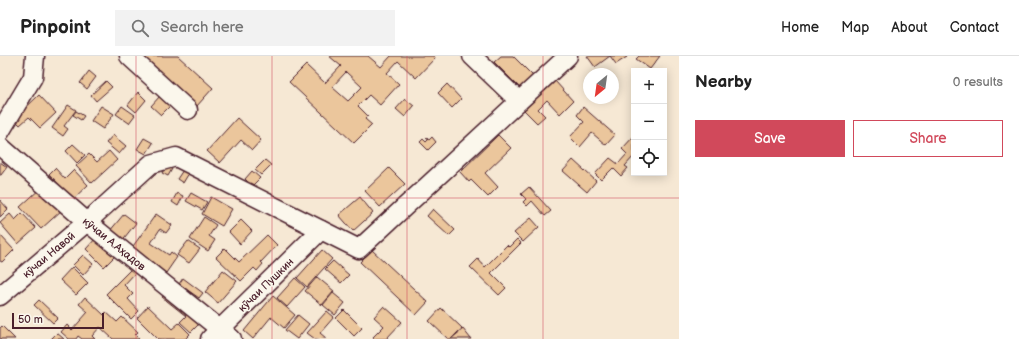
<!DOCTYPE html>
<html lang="en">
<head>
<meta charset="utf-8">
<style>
	body { margin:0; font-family:"Balsamiq Sans",sans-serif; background:#f2f2f2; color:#222 }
	.controls { position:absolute; right:12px; top:12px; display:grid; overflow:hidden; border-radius:0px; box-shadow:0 2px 10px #0003 }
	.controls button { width:36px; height:36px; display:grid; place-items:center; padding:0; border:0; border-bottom:1px solid #e0e0e0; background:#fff; color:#222; font:20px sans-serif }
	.compass { position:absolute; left:583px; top:12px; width:36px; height:36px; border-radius:50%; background:#fff; box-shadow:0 2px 10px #0003; rotate:209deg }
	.scale { position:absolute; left:12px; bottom:10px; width:92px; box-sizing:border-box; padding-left:4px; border:2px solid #4a1f2b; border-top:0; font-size:11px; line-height:14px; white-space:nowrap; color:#4a1f2b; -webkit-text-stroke:3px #fbf7ec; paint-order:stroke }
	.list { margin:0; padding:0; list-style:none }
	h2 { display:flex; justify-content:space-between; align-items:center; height:52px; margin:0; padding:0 16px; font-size:17px }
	h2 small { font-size:13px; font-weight:400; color:#767676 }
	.actions { display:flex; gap:8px; padding:12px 16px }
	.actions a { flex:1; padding:9px 0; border:1px solid #d1495b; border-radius:0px; text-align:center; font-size:14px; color:#d1495b }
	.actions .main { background:#d1495b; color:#fff }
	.icon { flex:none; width:22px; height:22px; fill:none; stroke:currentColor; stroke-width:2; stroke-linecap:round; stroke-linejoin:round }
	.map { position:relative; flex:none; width:679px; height:283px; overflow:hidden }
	header { display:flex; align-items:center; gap:24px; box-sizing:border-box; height:56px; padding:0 20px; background:#fff; border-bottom:1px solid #e0e0e0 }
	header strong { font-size:19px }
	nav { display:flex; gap:22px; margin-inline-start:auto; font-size:14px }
	.search { width:280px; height:36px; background:#f2f2f2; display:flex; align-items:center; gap:10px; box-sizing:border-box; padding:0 14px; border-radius:0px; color:#767676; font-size:15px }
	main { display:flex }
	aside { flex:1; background:#fff }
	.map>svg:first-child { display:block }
	.building { fill:#ebc69c; stroke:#4a1f2b; fill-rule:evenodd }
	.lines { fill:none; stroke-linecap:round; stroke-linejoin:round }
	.minor-casing { stroke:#4a1f2b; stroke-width:21 }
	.minor { stroke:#fbf7ec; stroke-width:18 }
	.grid { fill:none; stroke:#d1495b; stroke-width:1; stroke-opacity:0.55 }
	.labels { text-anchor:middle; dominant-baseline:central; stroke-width:3; stroke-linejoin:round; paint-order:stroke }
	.street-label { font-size:11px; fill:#4a1f2b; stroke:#fbf7ec }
</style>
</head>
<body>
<header>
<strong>Pinpoint</strong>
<div class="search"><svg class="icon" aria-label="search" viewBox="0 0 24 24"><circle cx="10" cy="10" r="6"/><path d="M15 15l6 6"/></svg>Search here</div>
<nav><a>Home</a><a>Map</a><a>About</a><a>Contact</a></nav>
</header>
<main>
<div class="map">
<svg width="679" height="283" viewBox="0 0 679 283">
	<rect width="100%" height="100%" fill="#f6e8d4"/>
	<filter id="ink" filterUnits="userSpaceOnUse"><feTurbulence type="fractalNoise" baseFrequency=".025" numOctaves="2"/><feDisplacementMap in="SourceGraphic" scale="8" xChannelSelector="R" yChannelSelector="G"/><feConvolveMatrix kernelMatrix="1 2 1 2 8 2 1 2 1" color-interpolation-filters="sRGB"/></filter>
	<g filter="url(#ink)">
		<g class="building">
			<polygon points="141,0 178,0 213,32 196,51"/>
			<path d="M329 0H368L381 11 391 0H434L435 2 416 22 398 5 387 17 399 28 380 49 369 39 358 50 368 60 365 63 372 69 354 87 289 26 306 9 325 27 341 10ZM346 16 362 31 348 45 332 31Z"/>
			<polygon points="501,0 513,0 533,20 520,32 494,6"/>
			<polygon points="587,0 626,0 627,1 616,8 610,0 595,11"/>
			<polygon points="639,0 660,0 650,13 636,3"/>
			<polygon points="89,15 96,21 87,33 80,27"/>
			<polygon points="106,25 112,31 96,45 91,39"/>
			<polygon points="555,25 573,45 560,58 547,44 538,53 545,60 537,67 524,54"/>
			<polygon points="447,28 461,43 452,52 438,37"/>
			<polygon points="138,36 146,44 136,56 128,49"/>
			<polygon points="39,39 56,57 40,72 29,61 20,69 14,63"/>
			<polygon points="160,40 170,50 161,59 151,50"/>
			<polygon points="405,43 414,50 405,61 396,53"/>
			<polygon points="68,49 76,54 64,70 68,73 63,80 52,72"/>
			<polygon points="101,50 114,58 103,73 91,65"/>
			<polygon points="122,50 135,59 129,67 116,58"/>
			<polygon points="583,51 615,79 606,89 592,77 580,91 570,81 584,66 577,59"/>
			<polygon points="76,55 84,60 81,64 73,59"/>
			<polygon points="237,62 261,84 252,94 241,84 220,107 207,95"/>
			<polygon points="113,79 126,90 119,98 106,87"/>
			<polygon points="498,79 511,92 485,117 498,131 488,141 471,124 469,126 460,116"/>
			<polygon points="634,80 634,100 625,110 628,112 621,120 613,112 601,124 595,118 610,102 618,108 627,98 622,93"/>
			<polygon points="427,81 429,84 432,81 436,86 428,94 420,86 423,83 426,86 428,84 426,82"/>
			<polygon points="144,82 153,87 146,98 137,93"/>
			<polygon points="73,88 85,99 77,107 66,95"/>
			<polygon points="109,95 117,104 92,127 76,110 89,98 97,106"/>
			<polygon points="265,104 271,109 261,119 255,114"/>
			<polygon points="573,104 596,125 587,136 563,115"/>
			<polygon points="0,106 7,111 1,119 0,119"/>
			<polygon points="166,110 172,113 168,120 162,117"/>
			<polygon points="55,112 65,123 74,114 88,129 73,143 49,118"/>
			<polygon points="389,112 405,128 380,151 365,135"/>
			<polygon points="183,114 189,117 183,127 177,123"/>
			<polygon points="252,115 260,122 252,130 245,123"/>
			<polygon points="529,131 551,155 545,160 532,145 527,150 523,146 526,143 521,138"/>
			<polygon points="41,132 62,154 41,173 20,151"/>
			<polygon points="177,137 183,140 178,150 172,146"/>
			<polygon points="191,137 207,146 202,154 186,145"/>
			<polygon points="211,141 232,153 222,170 202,158"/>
			<polygon points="360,141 373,157 353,175 339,159"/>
			<polygon points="0,144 8,153 0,161"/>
			<polygon points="433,153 455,174 449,180 427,160"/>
			<polygon points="22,157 36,172 18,188 0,167 10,158 15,164"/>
			<polygon points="124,158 136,167 121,186 109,176"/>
			<polygon points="156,158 172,169 166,177 160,173 151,187 169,199 171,196 177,201 166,217 131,193"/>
			<polygon points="204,161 216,169 209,180 215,184 208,195 190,183"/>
			<polygon points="531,162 539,171 523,186 514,177"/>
			<polygon points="241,164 252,175 240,188 229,176"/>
			<polygon points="0,179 14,194 2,206 0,205"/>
			<polygon points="267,179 277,189 261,206 263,208 257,215 254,212 241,225 216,201 225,192 239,206"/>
			<polygon points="97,181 116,199 104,211 86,193"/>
			<polygon points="517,183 521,187 491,217 506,232 499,239 470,211 478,203 485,211 507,189 509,191"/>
			<polygon points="188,185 200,193 189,207 177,199"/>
			<polygon points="322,194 332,203 307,231 297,222"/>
			<polygon points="372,194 428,246 416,259 360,206"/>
			<polygon points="83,199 93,208 83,219 73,209"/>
			<polygon points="333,205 349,219 341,227 325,213"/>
			<polygon points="72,211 88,227 76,239 60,224"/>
			<polygon points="132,212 136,216 124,229 133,238 128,243 139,255 131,263 106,238"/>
			<polygon points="223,214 237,225 218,247 205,236"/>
			<polygon points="317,221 334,235 322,249 305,235"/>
			<polygon points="183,222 203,237 199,242 179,228"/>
			<polygon points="295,222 305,231 287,251 277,242"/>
			<polygon points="168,234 204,263 191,276 180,266 186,260 162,241"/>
			<polygon points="333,237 345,247 335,259 323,249"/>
			<polygon points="273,240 295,259 284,272 271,261 253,283 244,275"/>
			<polygon points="85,241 104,259 106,256 117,266 122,261 138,276 135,279 139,283 113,283 100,271 92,280 95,283 82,283 78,280 76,283 69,283 61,276 67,269 72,274 88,256 79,248"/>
			<polygon points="39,244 58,262 53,267 34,249"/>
			<polygon points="148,250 172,273 179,267 190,278 185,283 158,283 137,262"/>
			<polygon points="384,250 402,266 386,283 375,283 373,281 384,270 374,261"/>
			<polygon points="441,252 462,272 451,283 448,283 429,265"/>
			<polygon points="344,254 362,272 354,280 336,262"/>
			<polygon points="327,255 334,261 320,277 326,282 315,283 307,277"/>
			<polygon points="298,259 309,268 297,283 285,274"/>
			<polygon points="2,270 15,283 0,283 0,272"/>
			<polygon points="463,273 471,283 451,283"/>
			<polygon points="57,277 64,283 51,283"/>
		</g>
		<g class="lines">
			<g class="minor-casing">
				<g id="minor">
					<polyline points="129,0 188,54"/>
					<polyline points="472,0 519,45"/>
					<polyline points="0,76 33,21 35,0"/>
					<polyline points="0,90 87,166 232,283"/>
					<polyline points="0,240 87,166 151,108 176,101 359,193 568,0"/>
					<polyline points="210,283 321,174"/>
				</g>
			</g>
			<use href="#minor" class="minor"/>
		</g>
	</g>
	<path class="grid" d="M136 0V283M272 0V283M407 0V283M543 0V283M0 142H679"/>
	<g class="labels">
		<g class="street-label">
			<text transform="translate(114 188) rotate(39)">кӯчаи А.Аҳадов</text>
			<text transform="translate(49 199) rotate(-40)">кӯчаи Навоӣ</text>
			<text transform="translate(266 229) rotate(-44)">кӯчаи Пушкин</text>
		</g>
	</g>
</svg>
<div class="controls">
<button>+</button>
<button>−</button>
<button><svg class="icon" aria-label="locate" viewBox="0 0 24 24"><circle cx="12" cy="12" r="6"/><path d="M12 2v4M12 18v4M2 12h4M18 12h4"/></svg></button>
</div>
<svg class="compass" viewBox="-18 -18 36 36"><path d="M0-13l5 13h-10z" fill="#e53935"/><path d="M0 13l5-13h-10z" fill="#767676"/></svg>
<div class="scale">50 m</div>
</div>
<aside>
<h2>Nearby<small>0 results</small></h2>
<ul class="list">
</ul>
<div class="actions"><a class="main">Save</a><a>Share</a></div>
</aside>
</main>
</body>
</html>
